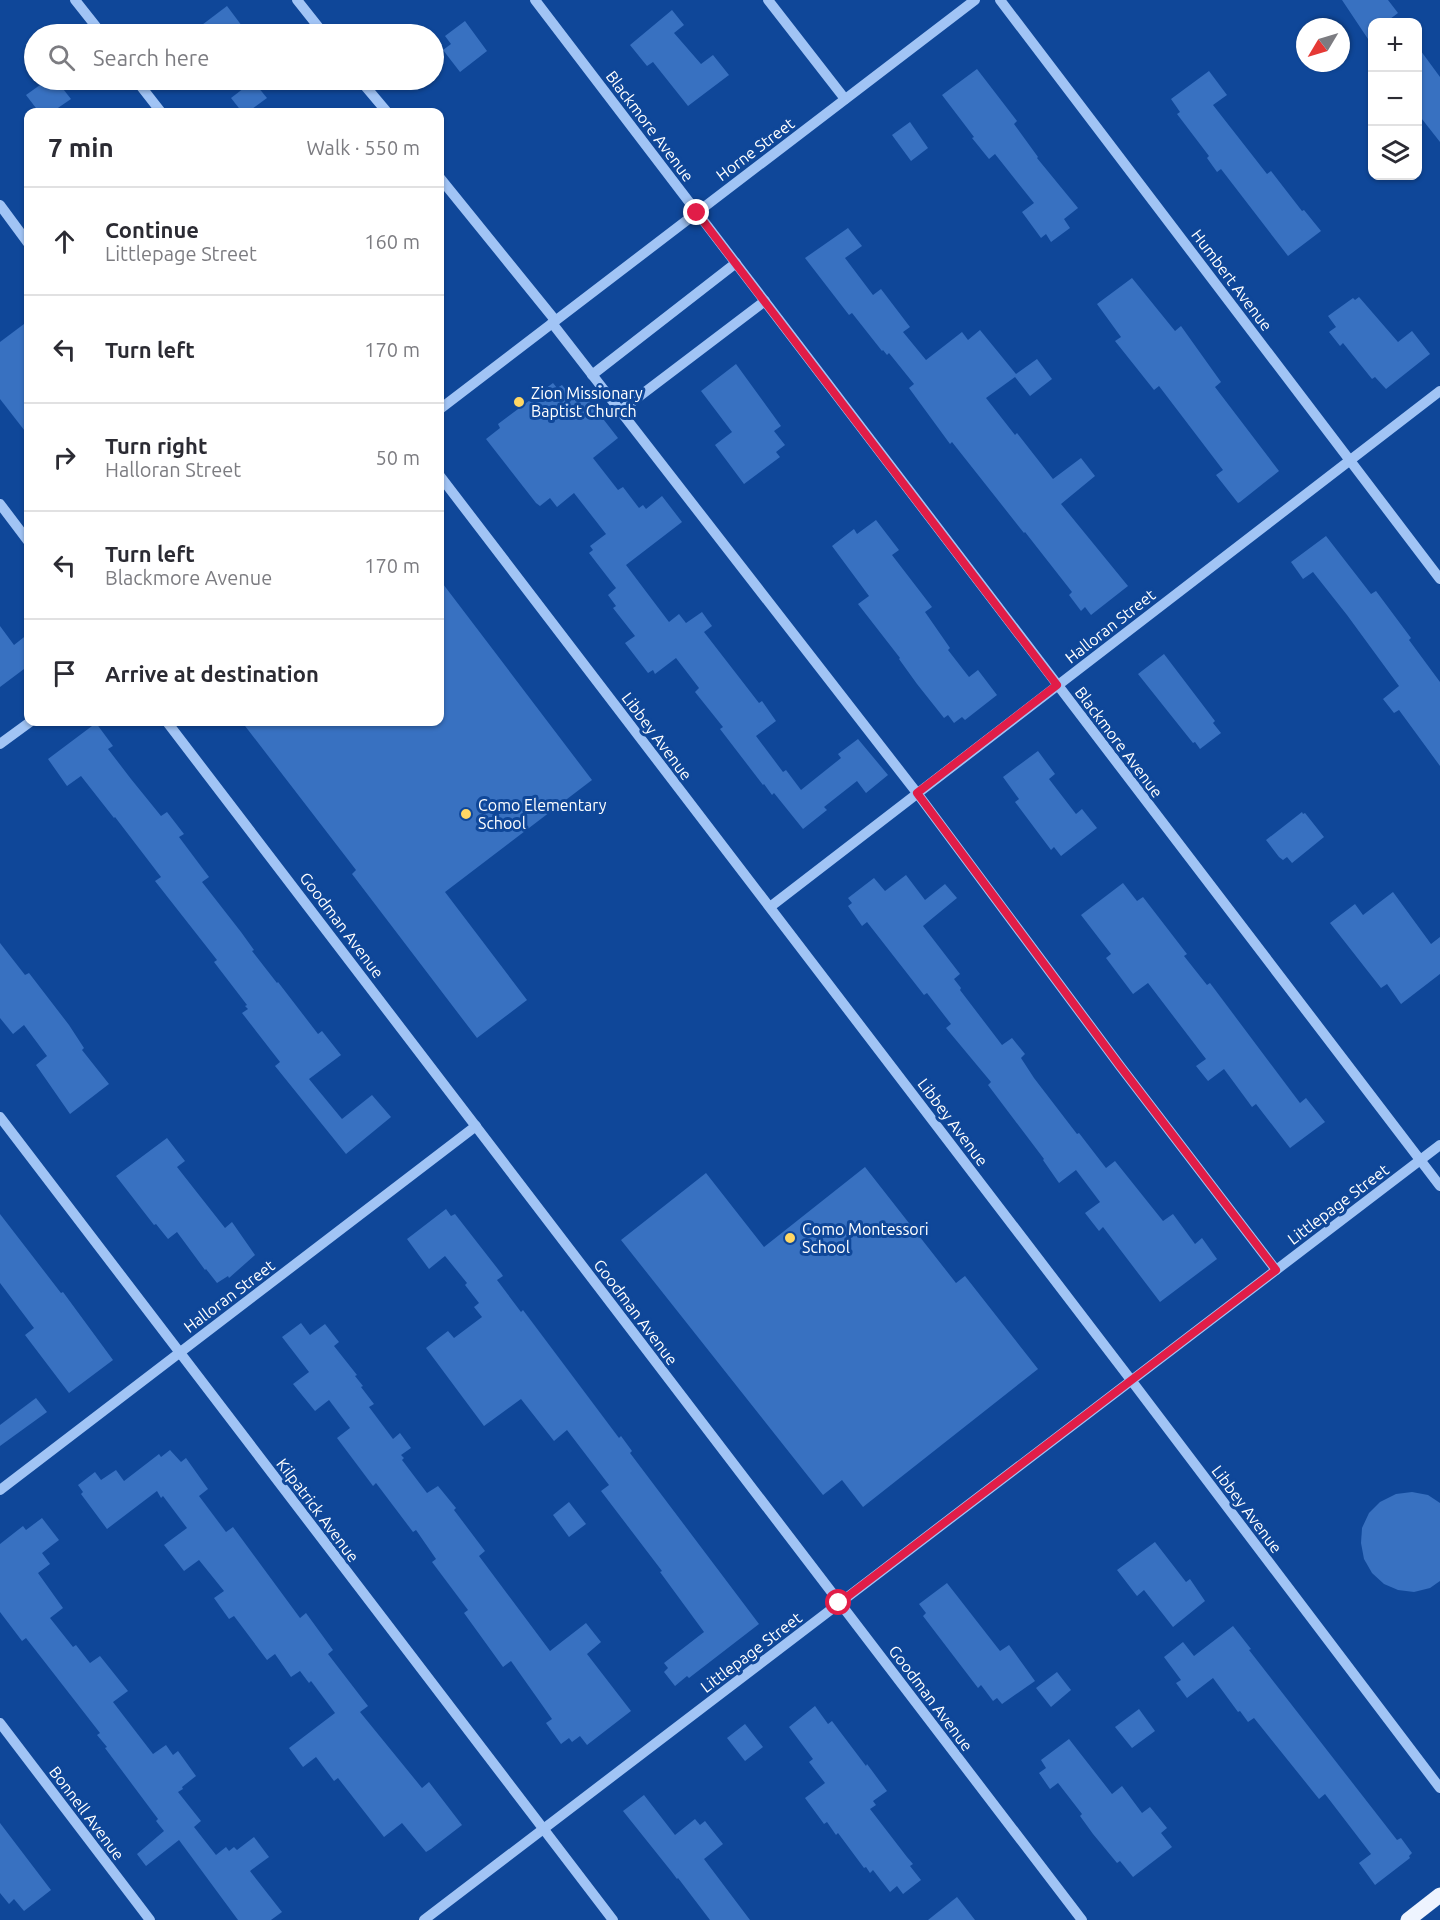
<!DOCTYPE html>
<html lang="en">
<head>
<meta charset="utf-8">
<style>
	body { margin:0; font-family:Ubuntu,sans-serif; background:#f7f7f7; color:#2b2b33 }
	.controls { position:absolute; right:18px; top:18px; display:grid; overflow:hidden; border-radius:12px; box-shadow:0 2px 4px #0004 }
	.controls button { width:54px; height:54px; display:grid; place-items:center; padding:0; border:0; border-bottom:2px solid #e1e1e2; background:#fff; color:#2b2b33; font:30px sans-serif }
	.compass { position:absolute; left:1296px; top:18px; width:54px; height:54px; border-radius:50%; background:#fff; box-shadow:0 2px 4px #0004; rotate:232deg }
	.stop { position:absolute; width:18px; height:18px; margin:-14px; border:4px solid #e11d48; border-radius:50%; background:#fff }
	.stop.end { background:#e11d48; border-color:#fff; box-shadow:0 2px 6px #0008 }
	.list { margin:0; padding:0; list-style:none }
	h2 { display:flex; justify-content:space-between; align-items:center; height:78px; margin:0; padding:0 24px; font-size:26px }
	h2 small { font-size:20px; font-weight:400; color:#7c7c81 }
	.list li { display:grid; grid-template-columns:39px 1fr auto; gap:18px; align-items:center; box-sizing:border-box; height:108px; padding:0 24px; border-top:2px solid #e1e1e2 }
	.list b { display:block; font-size:22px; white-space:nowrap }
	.list p { margin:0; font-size:20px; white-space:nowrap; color:#7c7c81 }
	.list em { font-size:20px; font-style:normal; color:#7c7c81 }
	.icon { flex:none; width:33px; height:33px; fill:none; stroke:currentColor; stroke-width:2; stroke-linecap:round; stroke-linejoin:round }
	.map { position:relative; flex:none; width:1440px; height:1920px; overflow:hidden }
	.search { position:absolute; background:#fff; box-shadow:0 2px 4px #0004; left:24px; top:24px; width:420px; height:66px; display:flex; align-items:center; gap:15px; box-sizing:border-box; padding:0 21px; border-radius:33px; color:#7c7c81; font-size:22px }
	.panel { position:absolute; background:#fff; box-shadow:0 2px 4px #0004; left:24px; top:108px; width:420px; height:618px; border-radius:12px }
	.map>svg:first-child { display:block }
	.building { fill:#3871c1 }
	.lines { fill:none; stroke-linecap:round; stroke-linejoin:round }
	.minor { stroke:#a1c4f5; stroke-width:10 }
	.major { stroke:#eef4ff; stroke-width:15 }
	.route { stroke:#e11d48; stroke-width:8 }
	.poi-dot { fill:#ffd764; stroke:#0f4799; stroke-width:2 }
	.labels { text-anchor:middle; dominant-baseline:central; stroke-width:6; stroke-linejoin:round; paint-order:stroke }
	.street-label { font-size:16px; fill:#fff; stroke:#0f4799 }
	.poi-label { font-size:16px; fill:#fff; stroke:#0f4799; text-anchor:start }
</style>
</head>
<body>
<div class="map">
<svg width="1440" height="1920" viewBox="0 0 1440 1920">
	<rect width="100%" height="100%" fill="#0f4799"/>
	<g class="building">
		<polygon points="1342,0 1388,0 1398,13 1386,22 1372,22 1372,45"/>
		<polygon points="227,6 248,34 190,34"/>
		<polygon points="672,10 684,25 674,33 701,64 713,55 729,75 688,106 653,62 647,66 630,45"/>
		<polygon points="465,21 487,51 460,72 443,50 451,44 445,36"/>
		<polygon points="1418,47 1440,77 1440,142 1418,114"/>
		<polygon points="977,69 1017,121 1014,124 1038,157 1037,158 1078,208 1064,219 1070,228 1051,242 1046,234 1041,238 1022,212 1034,203 995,154 989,159 972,138 974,137 942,95"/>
		<polygon points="1209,71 1227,95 1213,105 1267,174 1271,171 1302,211 1304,210 1321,231 1288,256 1221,169 1217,172 1207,158 1209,156 1177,114 1180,112 1171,99"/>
		<polygon points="47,80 56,80 71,99 52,112 39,112 26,95"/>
		<polygon points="253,81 267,98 248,112 242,112 231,98"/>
		<polygon points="910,122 928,148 911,161 892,135"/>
		<polygon points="848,228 862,246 845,258 873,295 881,289 910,327 903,332 926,360 962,332 968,340 980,330 1016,374 1037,359 1052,379 1030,396 1015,377 986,398 1015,435 1017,433 1053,479 1081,458 1095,476 1061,504 1128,586 1091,615 1085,607 1081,611 1069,595 1072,592 1025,532 1024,533 952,442 950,444 909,388 914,384 889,353 887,355 883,350 882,351 852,313 849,315 805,258"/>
		<polygon points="1132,278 1175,331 1181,326 1221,382 1215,387 1279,471 1240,502 1238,503 1216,475 1223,470 1159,386 1154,390 1115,341 1121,337 1097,304"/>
		<polygon points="1359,297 1398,342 1412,331 1430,354 1386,389 1375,377 1372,379 1343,343 1340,346 1329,332 1336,327 1328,316 1353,298 1355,300"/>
		<polygon points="28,321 28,435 0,399 0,342"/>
		<polygon points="736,364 781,426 774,431 785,445 776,452 780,457 744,484 715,445 732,432 701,391"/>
		<polygon points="553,383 557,388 562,385 570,395 579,388 618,438 593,458 618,490 623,487 639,508 643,505 646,509 662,496 682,522 626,565 669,622 679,614 686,623 702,612 712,626 704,632 759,703 762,701 776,721 756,736 783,772 786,770 801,790 841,758 838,754 858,739 888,775 866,793 857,781 824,807 827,810 803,829 774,793 772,795 764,784 763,785 720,729 723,727 695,692 699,688 676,658 655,674 653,670 648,673 625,643 635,636 613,608 616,606 608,595 616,588 589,553 593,550 590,546 606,534 574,493 557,507 550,498 540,506 536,503 486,439 500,428 498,424"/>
		<polygon points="876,520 899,550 892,555 932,607 925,612 950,648 948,650 969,677 978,670 997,695 965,720 962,717 954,723 948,715 944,718 917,684 899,659 900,658 858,604 869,596 832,546 854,529 857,534"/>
		<polygon points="1326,536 1371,594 1376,591 1411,638 1409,640 1440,682 1440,766 1399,710 1394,713 1383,699 1399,686 1347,615 1313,572 1303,579 1291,562"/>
		<polygon points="440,580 592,780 445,892 527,1000 477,1038 352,874 356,870 242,722 440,722"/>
		<polygon points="0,626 14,645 28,634 28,666 0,687"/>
		<polygon points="1164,654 1215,721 1213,723 1221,733 1200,749 1195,742 1193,743 1138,674"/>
		<polygon points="96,723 113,746 108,749 131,779 161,816 167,812 184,834 179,837 209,877 202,882 241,932 254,950 252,951 277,983 278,982 318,1034 322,1031 341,1055 309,1079 342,1119 372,1095 391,1117 346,1154 275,1066 280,1062 242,1013 248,1009 245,1006 247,1005 214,962 217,960 155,881 161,877 115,817 114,818 81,776 67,786 48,759"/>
		<polygon points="1038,751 1055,774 1049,779 1076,814 1082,809 1097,828 1061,856 1054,847 1051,850 1015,802 1019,799 1003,777"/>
		<polygon points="1302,812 1303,814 1305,813 1324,837 1292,863 1287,857 1283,860 1279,857 1266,840"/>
		<polygon points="906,875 925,900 945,884 957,898 923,926 960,974 954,979 961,988 960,990 1002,1045 1012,1038 1025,1054 1021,1058 1034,1078 1077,1134 1079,1133 1106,1168 1115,1161 1163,1221 1173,1214 1195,1244 1202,1238 1217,1259 1160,1302 1103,1227 1099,1231 1085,1213 1100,1202 1076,1170 1059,1183 1043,1160 1044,1159 988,1085 991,1082 946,1028 951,1024 927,993 924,995 867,922 862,926 848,906 852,903 848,898 874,878 885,891"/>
		<polygon points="1123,883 1137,901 1143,897 1187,954 1184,956 1207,985 1210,983 1300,1103 1306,1098 1325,1122 1290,1148 1256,1104 1252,1107 1224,1069 1208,1081 1196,1066 1206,1059 1148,983 1133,994 1106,958 1111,954 1081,915"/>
		<polygon points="1393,892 1431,944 1440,937 1440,974 1401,1004 1387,984 1381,988 1330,923 1355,904 1363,915"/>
		<polygon points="0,943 25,975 29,973 69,1025 84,1048 82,1050 109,1084 70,1114 36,1065 47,1056 24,1025 13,1034 0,1018"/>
		<polygon points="167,1138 185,1161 177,1167 225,1228 232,1222 255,1255 229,1278 228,1276 217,1283 206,1269 205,1270 177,1232 168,1239 156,1224 154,1225 116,1176"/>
		<polygon points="865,1167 956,1283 965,1276 1038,1369 863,1507 842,1480 823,1495 621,1240 706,1173 764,1247"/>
		<polygon points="446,1209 451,1216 455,1214 501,1273 503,1276 497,1280 521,1312 523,1310 619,1438 621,1436 632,1451 630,1453 759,1624 689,1678 687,1676 675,1686 664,1672 668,1668 664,1663 704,1632 660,1572 662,1571 601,1491 609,1485 567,1430 554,1441 521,1399 484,1426 426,1348 448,1331 454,1338 482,1317 474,1307 479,1303 465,1285 467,1283 445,1256 429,1269 407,1239"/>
		<polygon points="0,1214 61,1293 63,1292 113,1360 69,1393 25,1335 34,1328 0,1283"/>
		<polygon points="301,1323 310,1335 325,1324 339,1342 334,1346 357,1375 355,1376 363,1386 361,1387 374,1404 369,1407 393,1439 400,1433 411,1448 401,1455 404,1458 402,1460 427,1493 438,1486 456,1508 454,1510 485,1551 479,1556 550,1651 586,1623 601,1642 587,1654 631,1711 587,1745 580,1736 572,1742 569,1738 561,1744 546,1723 552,1719 511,1661 503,1667 464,1613 468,1610 432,1562 436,1559 416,1530 413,1532 376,1483 373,1486 337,1438 350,1428 329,1400 315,1411 293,1384 309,1372 282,1337"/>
		<polygon points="36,1398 47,1412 0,1446 0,1425"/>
		<polygon points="170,1450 181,1462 186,1458 208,1489 199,1496 226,1532 233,1527 300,1618 306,1613 333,1650 328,1654 368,1706 360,1712 422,1788 429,1782 462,1825 431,1849 426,1852 402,1823 384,1837 338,1778 334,1781 316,1757 303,1767 289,1748 335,1713 311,1681 309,1683 300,1671 291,1677 275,1654 267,1660 234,1616 229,1619 214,1598 224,1591 199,1560 184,1571 164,1545 187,1528 163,1496 161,1498 157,1491 107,1529 81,1494 83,1492 78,1485 95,1472 101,1480 116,1470 124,1481 159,1454 161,1457"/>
		<polygon points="1412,1492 1428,1495 1440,1503 1440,1581 1430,1588 1414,1592 1398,1590 1384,1584 1372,1573 1364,1559 1361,1543 1362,1528 1369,1513 1380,1502 1396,1494"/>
		<polygon points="569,1502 586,1524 569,1537 553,1515"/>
		<polygon points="42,1518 59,1540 42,1553 50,1564 38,1573 63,1608 50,1618 73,1647 76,1645 90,1663 100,1656 128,1691 113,1702 153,1754 166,1745 173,1755 178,1751 196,1776 182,1787 183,1789 178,1792 201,1821 194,1827 216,1855 226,1847 229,1851 234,1847 237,1850 254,1837 269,1857 250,1871 282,1912 271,1920 238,1920 179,1840 146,1866 137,1854 164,1831 156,1821 158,1819 105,1748 107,1747 97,1735 100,1733 26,1638 22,1641 0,1612 0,1544 23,1526 26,1530"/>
		<polygon points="1155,1542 1186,1582 1190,1579 1205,1601 1173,1627 1144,1590 1137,1596 1117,1570"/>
		<polygon points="947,1583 1000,1651 1009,1645 1035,1681 1002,1704 997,1698 993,1701 981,1685 978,1688 923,1616 926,1613 919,1604"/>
		<polygon points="1233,1626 1251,1649 1249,1650 1397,1840 1401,1838 1412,1853 1409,1856 1410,1858 1375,1885 1359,1863 1371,1854 1325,1794 1319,1799 1254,1718 1248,1722 1240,1711 1238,1712 1213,1678 1187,1698 1176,1683 1181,1680 1164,1657 1183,1642 1194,1656"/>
		<polygon points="1057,1672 1071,1690 1051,1707 1036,1688"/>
		<polygon points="815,1706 828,1724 832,1721 866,1766 867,1764 887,1791 873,1801 876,1805 870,1809 907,1857 913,1864 910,1866 921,1880 903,1894 897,1886 890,1892 873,1870 870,1873 866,1867 864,1868 838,1833 836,1835 827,1822 824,1824 805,1798 825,1783 809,1762 813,1759 789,1727"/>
		<polygon points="1139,1709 1155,1731 1132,1748 1115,1727"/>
		<polygon points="745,1724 763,1747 745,1761 727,1738"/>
		<polygon points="1069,1739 1112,1794 1122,1786 1142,1813 1150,1807 1167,1828 1161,1833 1172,1847 1133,1877 1120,1861 1117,1863 1093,1834 1080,1816 1082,1814 1058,1783 1050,1789 1039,1773 1046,1768 1041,1760"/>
		<polygon points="644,1795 675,1835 695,1819 700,1825 705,1821 723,1844 704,1859 750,1920 710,1920 678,1878 677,1879 671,1871 623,1811"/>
		<polygon points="0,1823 51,1890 24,1911 14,1899 9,1904 0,1893"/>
		<polygon points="957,1897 975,1920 928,1920"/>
	</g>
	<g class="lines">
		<g class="minor">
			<polyline points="75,0 102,34"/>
			<polyline points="297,0 324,34"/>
			<polyline points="535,0 1440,1186"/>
			<polyline points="768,0 845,99"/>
			<polyline points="1000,0 1440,579"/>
			<polyline points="136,80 161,112"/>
			<polyline points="360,80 387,112"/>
			<polyline points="440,178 555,320"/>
			<polyline points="0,205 28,243"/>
			<polyline points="552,323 917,793 1120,1066 1276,1270"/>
			<polyline points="592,375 736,263"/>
			<polyline points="440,409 975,0"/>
			<polyline points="620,411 765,301"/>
			<polyline points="440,476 1131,1380 1440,1788"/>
			<polyline points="0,504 28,541"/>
			<polyline points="167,722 1082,1920"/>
			<polyline points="0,744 30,722"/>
			<polyline points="770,907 1440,391"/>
			<polyline points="0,1117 613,1920"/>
			<polyline points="0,1490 476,1126"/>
			<polyline points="0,1723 150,1920"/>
			<polyline points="424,1920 1440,1145"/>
		</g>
		<polyline class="major" points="1408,1920 1440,1895"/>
	</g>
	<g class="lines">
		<polyline class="route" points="697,213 1057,685 917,793 1120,1066 1276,1270 839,1603"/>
	</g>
	<g class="poi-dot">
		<circle cx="519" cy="402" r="6"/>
		<circle cx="466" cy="814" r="6"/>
		<circle cx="790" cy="1238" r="6"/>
	</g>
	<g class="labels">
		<g class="street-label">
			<text transform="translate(650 126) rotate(53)">Blackmore Avenue</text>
			<text transform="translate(755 149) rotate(-37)">Horne Street</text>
			<text transform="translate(1232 280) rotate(53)">Humbert Avenue</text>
			<text transform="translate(1110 626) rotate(-38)">Halloran Street</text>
			<text transform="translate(657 736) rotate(53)">Libbey Avenue</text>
			<text transform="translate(1119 742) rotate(53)">Blackmore Avenue</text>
			<text transform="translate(342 925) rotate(53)">Goodman Avenue</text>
			<text transform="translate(953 1122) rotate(53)">Libbey Avenue</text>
			<text transform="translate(1338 1204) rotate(-37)">Littlepage Street</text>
			<text transform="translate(229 1296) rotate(-37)">Halloran Street</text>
			<text transform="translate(636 1312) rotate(53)">Goodman Avenue</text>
			<text transform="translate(1247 1509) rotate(53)">Libbey Avenue</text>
			<text transform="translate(318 1510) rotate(53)">Kilpatrick Avenue</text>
			<text transform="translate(751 1652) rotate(-37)">Littlepage Street</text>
			<text transform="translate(931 1698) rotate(53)">Goodman Avenue</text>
			<text transform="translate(87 1813) rotate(53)">Bonnell Avenue</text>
		</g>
		<g class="poi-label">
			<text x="531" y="393">Zion Missionary<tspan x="531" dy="18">Baptist Church</tspan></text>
			<text x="478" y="805">Como Elementary<tspan x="478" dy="18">School</tspan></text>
			<text x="802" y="1229">Como Montessori<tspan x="802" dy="18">School</tspan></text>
		</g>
	</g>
</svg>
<div class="controls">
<button>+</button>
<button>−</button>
<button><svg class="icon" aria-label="layers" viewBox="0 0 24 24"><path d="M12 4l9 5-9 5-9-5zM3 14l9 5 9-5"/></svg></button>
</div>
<svg class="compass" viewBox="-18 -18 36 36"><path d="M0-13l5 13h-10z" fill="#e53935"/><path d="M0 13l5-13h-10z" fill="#7c7c81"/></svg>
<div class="stop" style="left:839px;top:1603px"></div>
<div class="stop end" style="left:697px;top:213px"></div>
<div class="search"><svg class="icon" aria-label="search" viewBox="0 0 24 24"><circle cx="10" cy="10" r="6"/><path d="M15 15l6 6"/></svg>Search here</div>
<section class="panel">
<h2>7 min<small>Walk · 550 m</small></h2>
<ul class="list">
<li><svg class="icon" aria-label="ahead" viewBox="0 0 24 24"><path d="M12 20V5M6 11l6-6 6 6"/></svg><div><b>Continue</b><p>Littlepage Street</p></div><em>160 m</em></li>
<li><svg class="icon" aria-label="left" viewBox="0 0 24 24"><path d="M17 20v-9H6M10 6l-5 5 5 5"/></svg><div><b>Turn left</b></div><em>170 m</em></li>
<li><svg class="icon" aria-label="right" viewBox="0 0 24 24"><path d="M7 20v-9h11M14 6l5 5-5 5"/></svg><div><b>Turn right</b><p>Halloran Street</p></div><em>50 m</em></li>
<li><svg class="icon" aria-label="left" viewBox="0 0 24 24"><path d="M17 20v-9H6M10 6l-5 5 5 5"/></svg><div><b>Turn left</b><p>Blackmore Avenue</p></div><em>170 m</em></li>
<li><svg class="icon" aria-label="arrive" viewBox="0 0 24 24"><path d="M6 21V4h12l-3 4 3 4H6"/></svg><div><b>Arrive at destination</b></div></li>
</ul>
</section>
</div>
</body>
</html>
